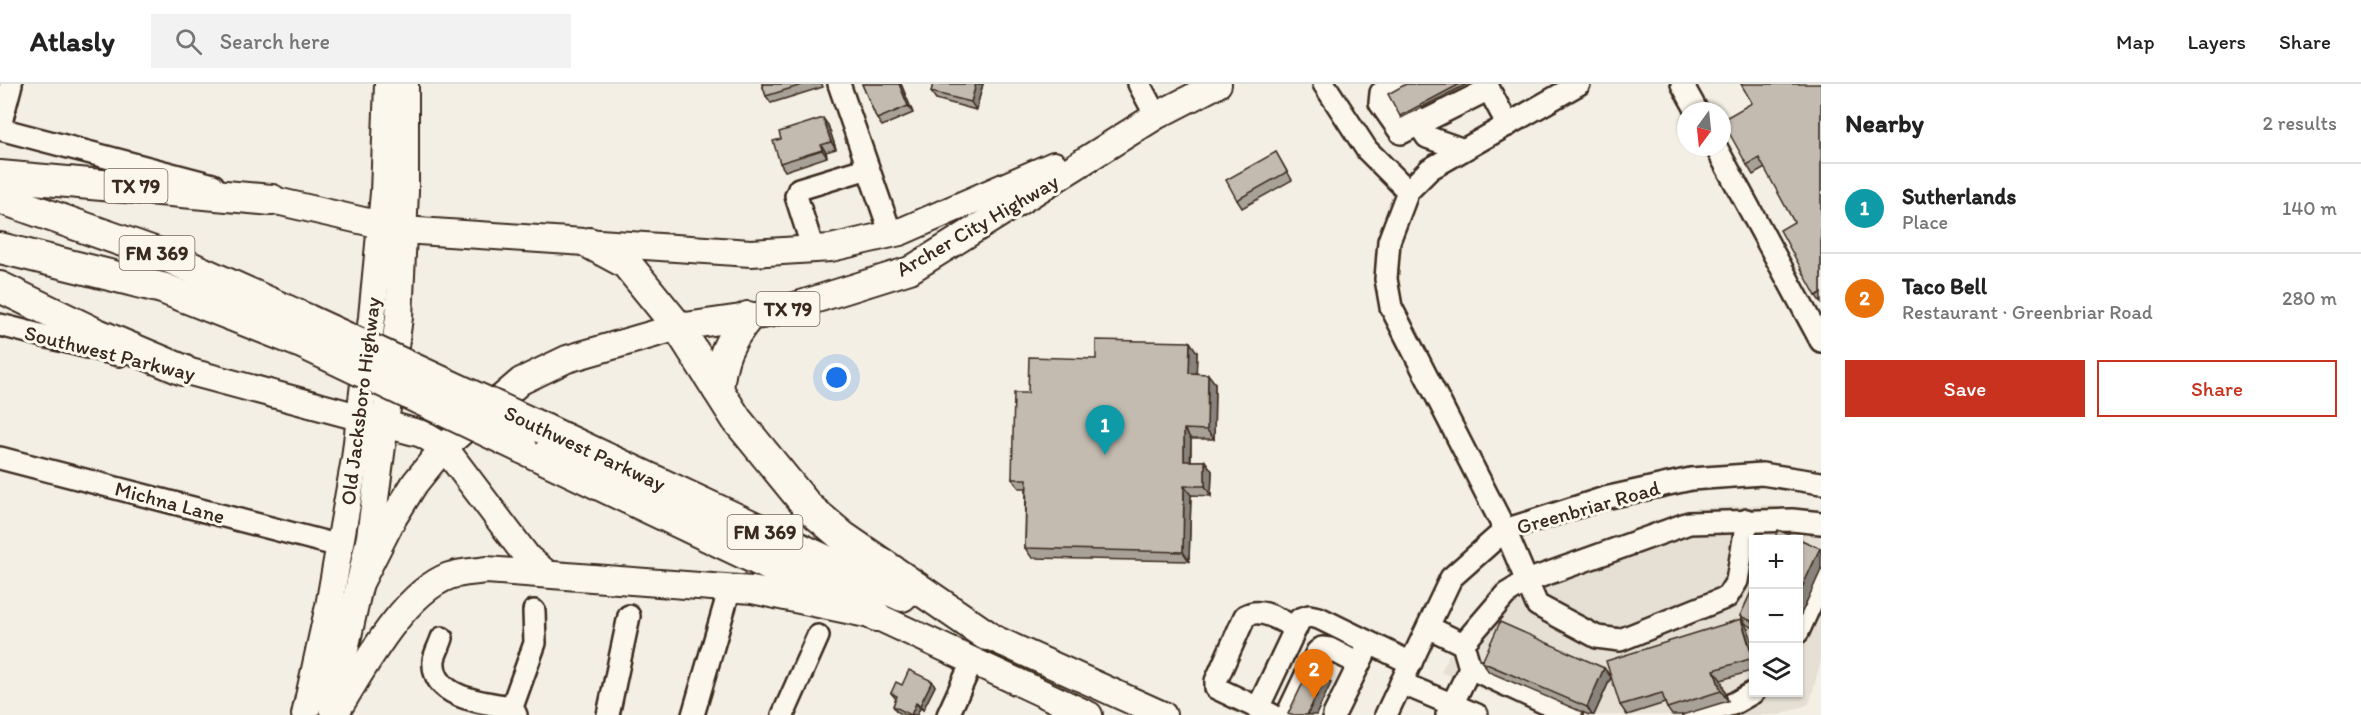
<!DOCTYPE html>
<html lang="en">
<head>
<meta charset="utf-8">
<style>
	body { margin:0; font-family:Itim,sans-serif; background:#f2f2f2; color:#222 }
	.controls { position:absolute; right:18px; bottom:18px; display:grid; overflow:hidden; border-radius:0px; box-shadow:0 2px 4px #0004 }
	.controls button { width:54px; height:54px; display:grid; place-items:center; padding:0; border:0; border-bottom:2px solid #e0e0e0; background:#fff; color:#222; font:30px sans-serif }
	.compass { position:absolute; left:1677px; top:18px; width:54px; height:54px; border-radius:50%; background:#fff; box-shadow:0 2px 4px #0004; rotate:195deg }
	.you { position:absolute; left:837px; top:294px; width:21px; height:21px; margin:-15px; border:4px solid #fff; border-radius:50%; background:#1a73e8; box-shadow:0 0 0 9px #1a73e833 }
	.badge { display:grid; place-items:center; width:39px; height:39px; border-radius:50%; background:#c8321e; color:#fff; font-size:20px; font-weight:700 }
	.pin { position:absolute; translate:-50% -50px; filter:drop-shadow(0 2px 3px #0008) }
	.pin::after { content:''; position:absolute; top:32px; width:21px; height:18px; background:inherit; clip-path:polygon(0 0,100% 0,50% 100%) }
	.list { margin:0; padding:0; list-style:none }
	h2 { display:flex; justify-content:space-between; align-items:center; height:78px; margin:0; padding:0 24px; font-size:26px }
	h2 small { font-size:20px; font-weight:400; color:#767676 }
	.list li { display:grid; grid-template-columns:39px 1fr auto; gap:18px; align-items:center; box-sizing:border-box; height:90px; padding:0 24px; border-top:2px solid #e0e0e0 }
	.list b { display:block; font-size:22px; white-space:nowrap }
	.list p { margin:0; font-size:20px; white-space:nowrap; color:#767676 }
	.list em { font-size:20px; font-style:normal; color:#767676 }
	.actions { display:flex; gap:12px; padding:18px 24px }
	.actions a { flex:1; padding:14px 0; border:2px solid #c8321e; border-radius:0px; text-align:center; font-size:21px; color:#c8321e }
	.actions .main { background:#c8321e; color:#fff }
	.icon { flex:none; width:33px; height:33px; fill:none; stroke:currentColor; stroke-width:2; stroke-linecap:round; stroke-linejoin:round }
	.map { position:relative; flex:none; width:1821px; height:631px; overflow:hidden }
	header { display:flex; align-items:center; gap:36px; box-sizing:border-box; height:84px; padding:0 30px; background:#fff; border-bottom:2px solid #e0e0e0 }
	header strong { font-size:28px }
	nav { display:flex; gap:33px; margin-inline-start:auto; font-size:21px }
	.search { width:420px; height:54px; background:#f2f2f2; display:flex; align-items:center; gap:15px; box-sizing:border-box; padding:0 21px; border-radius:0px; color:#767676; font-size:22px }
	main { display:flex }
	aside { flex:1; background:#fff }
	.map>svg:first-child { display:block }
	.built { fill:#e5dfd4; fill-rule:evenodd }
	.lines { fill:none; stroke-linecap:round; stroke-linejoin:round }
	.minor-casing { stroke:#3b2a1e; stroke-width:26 }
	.major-casing { stroke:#3b2a1e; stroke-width:30 }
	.highway-casing { stroke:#3b2a1e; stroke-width:34 }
	.minor { stroke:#fbf7ec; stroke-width:21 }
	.major { stroke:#fbf7ec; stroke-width:26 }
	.highway { stroke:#fbf7ec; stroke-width:30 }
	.highway-bridge-casing { stroke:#3b2a1e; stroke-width:34; stroke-linecap:butt }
	.highway-bridge { stroke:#fbf7ec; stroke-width:30 }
	.wall { fill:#a8a197; stroke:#3b2a1e; stroke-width:1.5 }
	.shaded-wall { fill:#88837b; stroke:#3b2a1e; stroke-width:1.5 }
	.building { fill:#c3bbb0; stroke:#3b2a1e; stroke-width:1.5 }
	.labels { text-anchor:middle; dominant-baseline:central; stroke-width:6; stroke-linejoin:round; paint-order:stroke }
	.shield { fill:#fbf7ec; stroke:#75685c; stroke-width:1.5 }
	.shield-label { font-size:20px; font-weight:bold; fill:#3b2a1e }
	.street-label { font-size:21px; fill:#3b2a1e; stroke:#fbf7ec }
</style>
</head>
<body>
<header>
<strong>Atlasly</strong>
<div class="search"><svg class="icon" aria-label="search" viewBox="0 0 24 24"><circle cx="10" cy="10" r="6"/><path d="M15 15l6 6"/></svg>Search here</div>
<nav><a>Map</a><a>Layers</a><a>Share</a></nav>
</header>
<main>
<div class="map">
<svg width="1821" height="631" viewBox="0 0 1821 631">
	<rect width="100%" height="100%" fill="#f3efe4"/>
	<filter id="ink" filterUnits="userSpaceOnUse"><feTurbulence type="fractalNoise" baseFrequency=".0167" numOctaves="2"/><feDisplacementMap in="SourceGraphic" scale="12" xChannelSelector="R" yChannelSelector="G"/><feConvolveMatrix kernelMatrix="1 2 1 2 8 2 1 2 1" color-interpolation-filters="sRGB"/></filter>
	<g filter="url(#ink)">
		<path class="built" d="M1765 421 1821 427V577L1809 620 1779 631H1541L1441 588 1461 545 1495 500 1543 478 1676 429 1690 425ZM1754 456H1798V608H1754Z"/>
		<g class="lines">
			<g class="minor-casing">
				<g id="minor">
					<polyline points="839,0 891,150"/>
					<polyline points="1139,0 1156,32"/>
					<polyline points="1324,0 1367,66 1408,107"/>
					<polyline points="1397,0 1381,9 1380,19 1401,49 1489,5"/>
					<polyline points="1486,0 1508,41"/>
					<polyline points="1579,0 1430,85 1408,107 1389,157 1386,195 1391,223 1505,446 1537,521 1597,553 1620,556 1727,513 1737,497 1747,436"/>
					<polyline points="1682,0 1697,27"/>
					<polyline points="1413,31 1427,53 1461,65"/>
					<polyline points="0,42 11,0"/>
					<polyline points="0,45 213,101"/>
					<polyline points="1716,63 1821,257"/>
					<polyline points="813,165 796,112 799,105 868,84"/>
					<polyline points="0,241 119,271"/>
					<polyline points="0,374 340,462"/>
					<polyline points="1428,543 1463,560 1470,584 1447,631"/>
					<polyline points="1798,548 1821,497"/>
					<path d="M442 554C440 561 435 569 434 576 431 615 486 619 512 623"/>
					<polyline points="1463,560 1506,510 1527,497 1689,439 1792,436 1821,439"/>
					<polyline points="1470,584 1571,631"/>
					<polyline points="1401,599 1477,631"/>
					<path d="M1258 624 1216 604V597L1245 532C1262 522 1280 537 1296 544"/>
					<polyline points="516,631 512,623 535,559 534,527"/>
					<polyline points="608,631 629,532"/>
					<polyline points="693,631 730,504"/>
					<polyline points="783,631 818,552"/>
					<polyline points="948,631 973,576"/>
					<polyline points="1272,631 1258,624 1300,535 1309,532 1319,534 1411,579"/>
					<polyline points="1287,631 1317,568 1322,564 1330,565 1359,580"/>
					<polyline points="1334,631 1365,568"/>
					<polyline points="1386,631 1451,494 1505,446 1605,414 1691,395 1762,390 1821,399"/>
					<polyline points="1694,631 1733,620 1754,608"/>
				</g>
			</g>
			<g class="major-casing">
				<g id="major">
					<polyline points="272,116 403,146 751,169 831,164 900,148 1054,81"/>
					<polyline points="183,286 422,350 444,363 528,474 546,489"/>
					<polyline points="360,499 392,436 415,399 444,363 521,297 567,275 678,243 769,230 910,186 1156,32 1218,0"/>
					<polyline points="986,551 1163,631"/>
					<polyline points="332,624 370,453 399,233 405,108 405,0"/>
					<polyline points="305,631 329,522 355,375 372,233 384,109 388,0"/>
					<path d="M334 631C361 589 401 510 449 492 460 488 474 488 486 486L752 506 876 532 1089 631"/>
				</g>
			</g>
			<g class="highway-casing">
				<g id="highway">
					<polyline points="0,92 272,116"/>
					<polyline points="0,114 168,173 308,236"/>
					<polyline points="589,159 626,179 678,243 737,336 808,423 842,452 986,551"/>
					<polyline points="0,164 162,204 302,259"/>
					<polyline points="0,203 95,249 183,286"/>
					<path d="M718 306C721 274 727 259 748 233"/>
					<polyline points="544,345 902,512"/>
					<polyline points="522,364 876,532"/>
				</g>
			</g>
			<use href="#minor" class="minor"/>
			<use href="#major" class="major"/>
			<use href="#highway" class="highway"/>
			<g class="highway-bridge-casing">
				<g id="highway-bridge">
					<polyline points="308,236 544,345"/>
					<polyline points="302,259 522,364"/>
				</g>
			</g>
			<use href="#highway-bridge" class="highway-bridge"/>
		</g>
		<g class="wall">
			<polygon points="762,0 822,0 823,3 771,19 766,12"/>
			<polygon points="862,0 901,0 913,29 882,42 877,35"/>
			<polygon points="933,0 983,0 976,26 936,15 931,8"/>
			<polygon points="1406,0 1467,0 1401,34 1400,32"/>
			<polygon points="1821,0 1821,219 1816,212 1794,138 1765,84 1753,91 1747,81 1752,19"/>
			<polygon points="828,41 836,65 826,68 827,73 785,87 780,79 781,55"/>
			<polygon points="1276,68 1292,96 1242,124 1237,116"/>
			<polygon points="1197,268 1196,289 1215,299 1214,355 1191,355 1191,377 1205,377 1212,387 1211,412 1191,411 1189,477 1032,474 1025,464 1026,404 1019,404 1012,395 1028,309 1096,275"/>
			<polygon points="1754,502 1754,544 1747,541 1740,532"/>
			<polygon points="1748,545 1754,563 1754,586 1721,596 1728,617 1682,631 1672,631 1667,624 1665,619 1627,631 1620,621"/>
			<polygon points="1482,578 1604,584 1611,593 1594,631 1589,631 1489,588"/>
			<polygon points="932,597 935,602 923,626 920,624 917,631 904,631 896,627 893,622 896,615 891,609 902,601"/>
		</g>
		<g class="shaded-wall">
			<polygon points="899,0 901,0 913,29 908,22"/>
			<polygon points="976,0 983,0 976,26 971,18"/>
			<polygon points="823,34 828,41 836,65 831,58"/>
			<polygon points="821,61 826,68 827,73 822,66"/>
			<polygon points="1190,258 1197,268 1196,299 1189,289"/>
			<polygon points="1208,290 1215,299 1214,355 1207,346"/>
			<polygon points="1184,345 1191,355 1190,386 1184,377"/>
			<polygon points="1205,377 1212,387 1211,412 1205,402"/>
			<polygon points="1184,402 1191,411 1189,477 1183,468"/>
			<polygon points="1820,464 1821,466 1821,486 1798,537 1798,512"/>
			<polygon points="1741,535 1748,545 1754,563 1754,574"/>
			<polygon points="1604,584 1611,593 1594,631 1592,631 1587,623"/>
			<polygon points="1714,586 1721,596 1728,617 1721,607"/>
			<polygon points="1326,591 1331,599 1316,631 1307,631"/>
			<polygon points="932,597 935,602 923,626 920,621"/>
			<polygon points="916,619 920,624 917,631 911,631"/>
		</g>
		<g class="building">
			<polygon points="762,0 805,0 766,12"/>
			<polygon points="862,0 899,0 908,22 877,35"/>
			<polygon points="933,0 976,0 971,18 931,8"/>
			<polygon points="1406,0 1460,0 1400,32 1388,10"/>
			<polygon points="1741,0 1821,0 1821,209 1816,212 1780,146 1794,138 1759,74 1747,81 1722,36 1752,19"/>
			<polygon points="823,34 831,58 821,61 822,66 780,79 773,57 781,55 779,48"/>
			<polygon points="1276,68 1287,88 1237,116 1226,96"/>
			<polygon points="1096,256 1190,258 1189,289 1208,290 1207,346 1184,345 1184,377 1205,377 1205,402 1184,402 1183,468 1025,464 1027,395 1012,395 1014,309 1028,309 1029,273 1096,275"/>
			<polygon points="1778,446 1820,464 1798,512 1798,456 1774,456"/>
			<polygon points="1754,502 1754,538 1740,532"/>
			<polygon points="1741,535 1753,574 1714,586 1721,607 1667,624 1662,609 1620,621 1606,577"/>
			<polygon points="1500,538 1604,584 1587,623 1482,578"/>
			<polygon points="1310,584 1326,591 1307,631 1290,631 1288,630"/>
			<polygon points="909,586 932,597 920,621 916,619 911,631 893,622 897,612 891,609 896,598 902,601"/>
		</g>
	</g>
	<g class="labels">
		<g class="shield">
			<rect x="104.5" y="85" width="63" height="34" rx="4.5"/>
			<rect x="119.5" y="152" width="75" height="34" rx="4.5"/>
			<rect x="756.5" y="208" width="63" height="34" rx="4.5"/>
			<rect x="727.5" y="431" width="75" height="34" rx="4.5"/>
		</g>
		<g class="shield-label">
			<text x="136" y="102">TX 79</text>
			<text x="157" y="169">FM 369</text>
			<text x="788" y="225">TX 79</text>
			<text x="765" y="448">FM 369</text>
		</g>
		<g class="street-label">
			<text transform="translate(977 141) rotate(-30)">Archer City Highway</text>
			<text transform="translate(110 269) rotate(14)">Southwest Parkway</text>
			<text transform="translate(360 317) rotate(-83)">Old Jacksboro Highway</text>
			<text transform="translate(585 364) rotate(25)">Southwest Parkway</text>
			<text transform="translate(170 418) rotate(15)">Michna Lane</text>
			<text transform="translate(1588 423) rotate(-16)">Greenbriar Road</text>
		</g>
	</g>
</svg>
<div class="controls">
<button>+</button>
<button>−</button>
<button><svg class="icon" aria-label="layers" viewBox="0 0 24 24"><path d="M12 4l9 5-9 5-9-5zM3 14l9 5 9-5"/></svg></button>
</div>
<svg class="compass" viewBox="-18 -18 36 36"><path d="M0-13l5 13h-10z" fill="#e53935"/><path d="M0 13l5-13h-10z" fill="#767676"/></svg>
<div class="you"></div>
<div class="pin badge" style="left:1105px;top:371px;background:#0f9aa8">1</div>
<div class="pin badge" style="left:1314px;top:615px;background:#e8710a">2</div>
</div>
<aside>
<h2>Nearby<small>2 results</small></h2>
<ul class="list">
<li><span class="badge" style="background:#0f9aa8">1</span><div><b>Sutherlands</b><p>Place</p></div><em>140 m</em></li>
<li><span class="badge" style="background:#e8710a">2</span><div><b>Taco Bell</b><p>Restaurant · Greenbriar Road</p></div><em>280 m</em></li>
</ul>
<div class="actions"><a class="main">Save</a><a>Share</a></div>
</aside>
</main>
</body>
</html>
